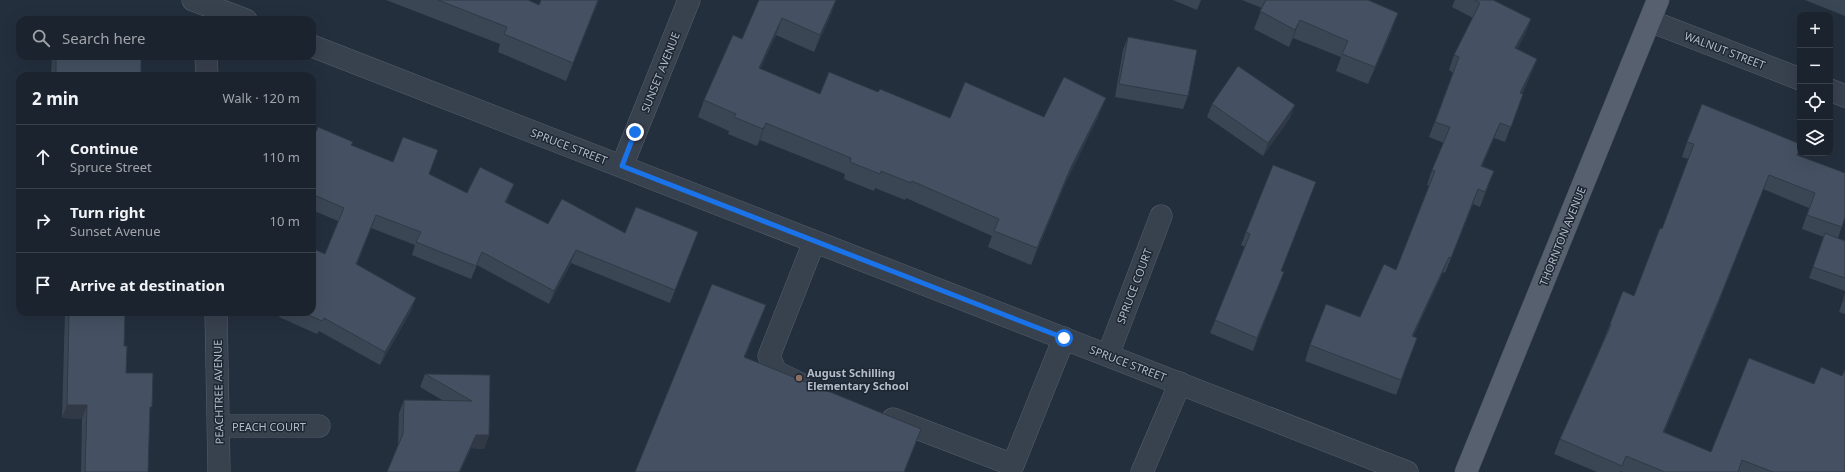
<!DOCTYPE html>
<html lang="en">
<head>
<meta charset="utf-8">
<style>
	body { margin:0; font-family:"Noto Sans",sans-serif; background:#242b36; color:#f1f3f6 }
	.controls { position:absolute; right:12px; top:12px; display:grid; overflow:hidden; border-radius:8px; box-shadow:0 4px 16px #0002 }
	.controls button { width:36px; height:36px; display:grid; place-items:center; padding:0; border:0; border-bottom:1px solid #39404a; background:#1b232e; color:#f1f3f6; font:20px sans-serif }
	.stop { position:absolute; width:12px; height:12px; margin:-9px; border:3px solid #1a73e8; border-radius:50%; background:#fff }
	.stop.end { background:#1a73e8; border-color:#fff; box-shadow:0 1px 4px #0008 }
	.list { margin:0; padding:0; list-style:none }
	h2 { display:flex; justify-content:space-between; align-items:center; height:52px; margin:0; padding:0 16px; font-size:17px }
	h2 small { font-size:13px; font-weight:400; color:#a0a4aa }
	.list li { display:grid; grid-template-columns:26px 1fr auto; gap:12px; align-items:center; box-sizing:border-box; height:64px; padding:0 16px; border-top:1px solid #39404a }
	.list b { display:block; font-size:15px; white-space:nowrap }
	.list p { margin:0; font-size:13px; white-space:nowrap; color:#a0a4aa }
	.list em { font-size:13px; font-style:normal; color:#a0a4aa }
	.icon { flex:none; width:22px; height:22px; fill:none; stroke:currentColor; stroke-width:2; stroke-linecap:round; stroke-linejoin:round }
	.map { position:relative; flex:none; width:1845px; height:472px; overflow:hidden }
	.search { position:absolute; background:#1b232e; box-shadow:0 4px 16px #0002; left:16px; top:16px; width:300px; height:44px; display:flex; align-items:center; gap:10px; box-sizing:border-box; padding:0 14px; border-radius:12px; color:#a0a4aa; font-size:15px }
	.panel { position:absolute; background:#1b232e; box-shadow:0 4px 16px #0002; left:16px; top:72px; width:300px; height:244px; border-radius:12px }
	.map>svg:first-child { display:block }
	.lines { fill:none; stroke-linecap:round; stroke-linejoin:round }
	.minor-casing { stroke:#565f6c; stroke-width:23 }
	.major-casing { stroke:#414a57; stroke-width:23 }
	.minor { stroke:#38414e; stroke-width:22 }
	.major { stroke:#56606e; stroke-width:22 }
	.wall { fill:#3b4654 }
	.shaded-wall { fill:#303945 }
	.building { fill:#455162; stroke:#303945 }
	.route { stroke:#1a73e8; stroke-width:5 }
	.education-dot { fill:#8d6e63; stroke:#1d2633; stroke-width:1.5 }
	.labels { text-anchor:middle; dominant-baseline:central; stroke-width:3; stroke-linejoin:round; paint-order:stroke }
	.street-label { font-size:11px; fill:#b4bcc9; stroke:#1d2633 }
	.poi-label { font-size:11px; font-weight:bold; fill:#b4bcc9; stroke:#1d2633; text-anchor:start }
</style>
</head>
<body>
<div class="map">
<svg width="1845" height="472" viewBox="0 0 1845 472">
	<rect width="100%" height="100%" fill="#242f3e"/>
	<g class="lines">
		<g class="minor-casing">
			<g id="minor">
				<polyline points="193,0 246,20"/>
				<polyline points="1650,21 1800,79"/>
				<polyline points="312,46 1407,472"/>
				<polyline points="206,56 207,76"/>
				<polyline points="1830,90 1845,96"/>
				<polyline points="622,166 689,0"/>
				<polyline points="216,312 219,472"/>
				<polyline points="1108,355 1161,216"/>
				<polyline points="799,383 776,372 769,356 814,242"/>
				<polyline points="893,419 1013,465 1064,338"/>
				<polyline points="219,426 319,426"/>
				<polyline points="1142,472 1180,383"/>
			</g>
		</g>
		<g class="major-casing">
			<polyline id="major" points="1466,472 1658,0"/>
		</g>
		<use href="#minor" class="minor"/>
		<use href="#major" class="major"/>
	</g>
	<g class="wall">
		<polygon points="386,0 528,0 539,5 599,0 566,81 498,52 500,44"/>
		<polygon points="759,0 832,12 814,52 776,35 760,69 820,94 878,92 950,118 1044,117 1099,115 1065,184 1031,265 988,247 992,236 906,198 905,200 875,188 874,191 844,179 845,174 760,140 757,146 728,134 729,131 698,117 704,100 742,39"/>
		<polygon points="1173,0 1201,0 1197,10"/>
		<polygon points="1242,0 1368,0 1392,30 1368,84 1336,71 1341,57 1293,38 1289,47 1254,29 1262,8"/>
		<polygon points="1455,0 1495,0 1495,1 1531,19 1525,34 1517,49 1537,59 1531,74 1522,94 1523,94 1505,142 1494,138 1482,166 1488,187 1480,207 1473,204 1445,273 1443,272 1413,337 1417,338 1396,395 1305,361 1310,345 1360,317 1396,270 1429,186 1427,185 1432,170 1444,143 1429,137 1453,73 1449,70 1454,55 1473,18 1452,7"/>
		<polygon points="1805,0 1845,0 1845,16"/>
		<polygon points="1128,37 1188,96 1183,109 1115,97 1123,50"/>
		<polygon points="52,56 121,56 121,58 141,76 51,76"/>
		<polygon points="1212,104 1290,118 1263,156 1207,117"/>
		<polygon points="312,130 393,162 429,174 467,193 514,184 506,203 548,224 625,233 698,232 670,303 571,263 549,304 477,265 471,279 412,255 415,245 371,228 357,264 411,311 380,365 319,331 317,334 279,317 281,312 312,312 325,254 338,221 312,210"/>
		<polygon points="1687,142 1800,149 1797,156 1845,217 1838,238 1845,241 1845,291 1809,278 1824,237 1802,229 1809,208 1763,189 1715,312 1664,432 1711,452 1845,472 1623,472 1621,471 1620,472 1597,472 1554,454 1560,439 1604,339 1610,324 1634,296 1662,229 1689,159 1682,157"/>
		<polygon points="1316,182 1281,271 1284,272 1279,285 1253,351 1210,333 1245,247 1241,245 1246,232"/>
		<polygon points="1845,294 1845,314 1839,312"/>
		<polygon points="65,312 125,312 124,346 126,373 150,413 148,472 81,472 82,419 62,418"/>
		<polygon points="425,374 490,375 489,435 484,449 471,448 460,472 387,472 398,445 399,413 404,400 442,400 420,387"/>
	</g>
	<g class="shaded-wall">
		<polygon points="598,0 599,0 566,81 573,63"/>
		<polygon points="836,0 832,12 814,52 820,35"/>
		<polygon points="1398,13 1392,30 1368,84 1375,67"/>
		<polygon points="782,18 776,35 753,85 759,68"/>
		<polygon points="1531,19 1525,34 1510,64 1515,48"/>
		<polygon points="1300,20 1293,38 1289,47 1295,30"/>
		<polygon points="1537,59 1531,74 1514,108 1520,93"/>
		<polygon points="1106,98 1099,115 1065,184 1031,265 1037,248 1071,167"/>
		<polygon points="1295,105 1290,118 1263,156 1268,143"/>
		<polygon points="766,123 760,140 757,146 763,129"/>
		<polygon points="1500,123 1494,138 1475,181 1481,166"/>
		<polygon points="1494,171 1488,187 1480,207 1485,192"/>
		<polygon points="1769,175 1715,312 1657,447 1663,432"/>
		<polygon points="1316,182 1311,195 1276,284 1281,271"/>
		<polygon points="514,184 509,197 500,215 505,202"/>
		<polygon points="1478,189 1473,204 1445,273 1451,258"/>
		<polygon points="376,215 371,228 351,277 356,264"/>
		<polygon points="576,250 571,263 549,304 554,291"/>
		<polygon points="1449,257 1443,272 1406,352 1412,336"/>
		<polygon points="1284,272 1279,285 1253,351 1257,338"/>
		<polygon points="416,298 411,311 380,365 385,352"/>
		<polygon points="766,305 758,326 737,378 744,357"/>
		<polygon points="67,405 87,405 82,419 62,418"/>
		<polygon points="921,429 905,472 904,472"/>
		<polygon points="476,435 489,435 484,449 471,448 460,472 459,472"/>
	</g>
	<g class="building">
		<polygon points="438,0 528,0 539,5 541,0 598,0 573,63 504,34 507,27"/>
		<polygon points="759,0 836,0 820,35 782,18 759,68 820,94 829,72 878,92 880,89 950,118 965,82 1044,117 1064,77 1106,98 1071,167 1037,248 994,231 999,219 912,181 911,183 881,171 880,174 850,162 851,158 766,123 763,129 734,117 736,114 704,100 733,35 742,39"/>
		<polygon points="1266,0 1368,0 1398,13 1375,67 1342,54 1348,41 1300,20 1295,30 1260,11"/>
		<polygon points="1474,0 1493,0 1531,19 1515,48 1537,59 1520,93 1523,94 1511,127 1500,123 1481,166 1494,171 1485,192 1478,189 1451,258 1449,257 1412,336 1417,338 1401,380 1310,345 1326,304 1360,317 1384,264 1396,270 1435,171 1432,170 1450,127 1435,122 1459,57 1454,55 1480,3"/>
		<polygon points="1128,37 1197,50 1188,96 1119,84"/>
		<polygon points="56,56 121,56 121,58 141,59 141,76 56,76"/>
		<polygon points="1238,66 1295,105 1268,143 1212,104"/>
		<polygon points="1702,104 1800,144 1800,148 1797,155 1845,173 1845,217 1842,227 1807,215 1815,193 1769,175 1720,297 1663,432 1711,452 1749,358 1814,384 1821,367 1842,376 1845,369 1845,472 1773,472 1742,460 1738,472 1665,472 1626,456 1622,466 1560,439 1611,325 1610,324 1623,291 1634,296 1660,228 1662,229 1694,144 1687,142"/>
		<polygon points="318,127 353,142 351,145 393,162 403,137 438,150 429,174 467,193 480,167 514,184 505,202 548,224 562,199 625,233 636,207 698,232 675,290 576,250 554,291 482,252 476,266 416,242 421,232 376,215 356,264 416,298 385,352 324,318 322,321 302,312 312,312 312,248 325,254 344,208 312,194 312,130 316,132"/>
		<polygon points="1273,165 1316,182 1281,271 1284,272 1257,338 1215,320 1250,234 1246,232"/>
		<polygon points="1825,233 1845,241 1845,278 1813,267"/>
		<polygon points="712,284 766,305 744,357 921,429 904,472 635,472"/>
		<polygon points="1845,294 1845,301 1843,300"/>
		<polygon points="69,312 125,312 124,346 127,346 126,373 153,373 152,407 150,407 148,472 85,472 87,405 67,405"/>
		<polygon points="425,374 490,375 489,435 476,435 459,472 387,472 403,434 404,400 472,401"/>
	</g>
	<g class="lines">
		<polyline class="route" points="635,132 622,166 1064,338"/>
	</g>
	<circle class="education-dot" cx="799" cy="378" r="4"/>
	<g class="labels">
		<g class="street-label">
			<text transform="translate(1725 50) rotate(21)">WALNUT STREET</text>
			<text transform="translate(660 72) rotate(-68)">SUNSET AVENUE</text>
			<text transform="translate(569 146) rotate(21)">SPRUCE STREET</text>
			<text transform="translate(1562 236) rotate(-68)">THORNTON AVENUE</text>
			<text transform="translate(1134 286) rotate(-69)">SPRUCE COURT</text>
			<text transform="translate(1128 363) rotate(21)">SPRUCE STREET</text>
			<text transform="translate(218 392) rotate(-91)">PEACHTREE AVENUE</text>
			<text x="269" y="426">PEACH COURT</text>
		</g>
		<g class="poi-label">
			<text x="807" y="372">August Schilling<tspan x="807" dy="13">Elementary School</tspan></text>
		</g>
	</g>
</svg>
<div class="controls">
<button>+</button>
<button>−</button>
<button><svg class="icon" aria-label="locate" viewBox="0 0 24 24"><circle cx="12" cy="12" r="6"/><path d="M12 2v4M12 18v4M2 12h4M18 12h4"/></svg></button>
<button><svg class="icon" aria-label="layers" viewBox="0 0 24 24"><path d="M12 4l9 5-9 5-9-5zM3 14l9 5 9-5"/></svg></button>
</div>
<div class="stop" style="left:1064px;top:338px"></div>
<div class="stop end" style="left:635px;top:132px"></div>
<div class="search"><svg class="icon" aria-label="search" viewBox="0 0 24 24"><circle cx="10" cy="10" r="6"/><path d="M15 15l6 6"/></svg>Search here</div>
<section class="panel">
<h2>2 min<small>Walk · 120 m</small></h2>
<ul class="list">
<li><svg class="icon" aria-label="ahead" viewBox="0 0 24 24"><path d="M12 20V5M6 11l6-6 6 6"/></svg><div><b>Continue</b><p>Spruce Street</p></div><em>110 m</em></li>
<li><svg class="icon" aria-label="right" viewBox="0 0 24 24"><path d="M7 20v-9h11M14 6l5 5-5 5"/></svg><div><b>Turn right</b><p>Sunset Avenue</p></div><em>10 m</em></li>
<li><svg class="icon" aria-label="arrive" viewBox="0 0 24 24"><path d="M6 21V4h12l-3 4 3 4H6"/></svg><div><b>Arrive at destination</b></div></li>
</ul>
</section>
</div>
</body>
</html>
